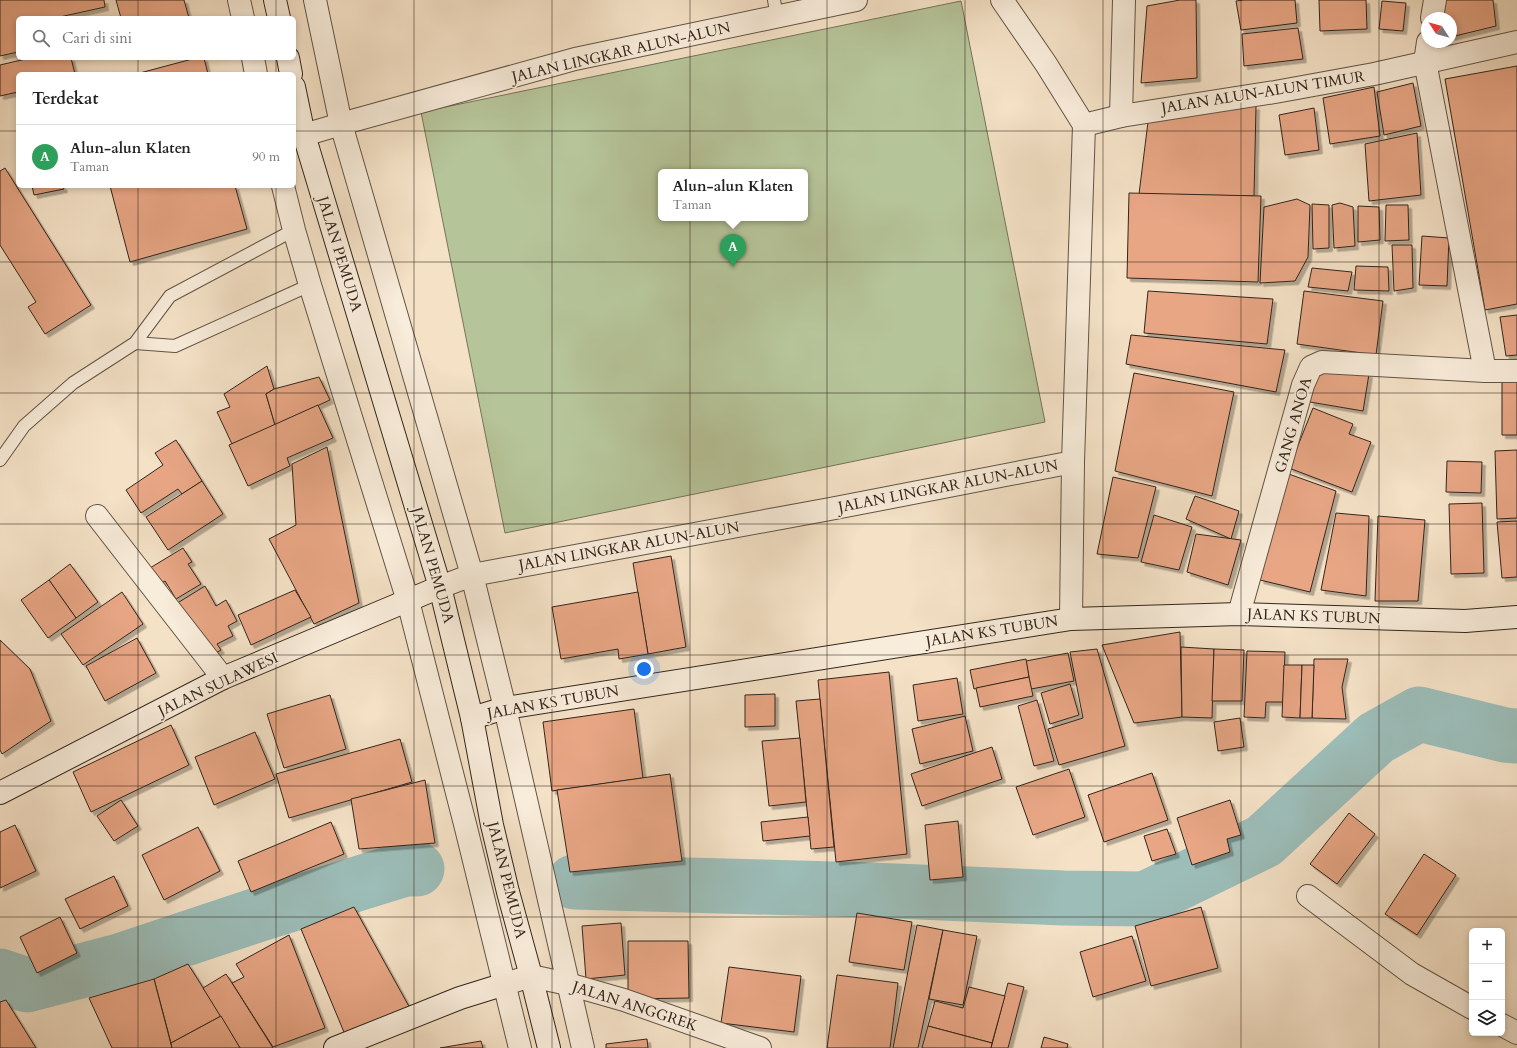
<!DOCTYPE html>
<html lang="id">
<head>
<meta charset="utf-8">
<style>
	body { margin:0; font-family:Cardo,serif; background:#f6f6f6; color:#222 }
	.controls { position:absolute; right:12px; bottom:12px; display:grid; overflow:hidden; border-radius:6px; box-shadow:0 2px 6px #0003 }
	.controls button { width:36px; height:36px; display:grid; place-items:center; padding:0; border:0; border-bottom:1px solid #e0e0e0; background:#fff; color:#222; font:20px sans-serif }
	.compass { position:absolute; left:1421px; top:12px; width:36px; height:36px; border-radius:50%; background:#fff; box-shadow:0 2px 6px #0003; rotate:306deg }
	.you { position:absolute; left:644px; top:669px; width:14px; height:14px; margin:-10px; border:3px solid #fff; border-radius:50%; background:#1a73e8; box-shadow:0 0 0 6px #1a73e833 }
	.badge { display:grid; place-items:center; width:26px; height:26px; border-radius:50%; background:#b45309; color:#fff; font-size:13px; font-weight:700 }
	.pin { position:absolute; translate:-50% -33px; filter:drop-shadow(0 1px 2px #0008) }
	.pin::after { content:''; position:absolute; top:21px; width:14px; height:12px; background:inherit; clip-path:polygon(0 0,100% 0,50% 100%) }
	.popup { position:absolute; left:658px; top:169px; width:150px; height:52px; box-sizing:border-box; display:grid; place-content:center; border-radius:6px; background:#fff; filter:drop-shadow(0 1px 3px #0005); font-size:13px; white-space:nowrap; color:#767676 }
	.popup b { font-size:15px; color:#222 }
	.popup::after { content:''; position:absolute; left:50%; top:100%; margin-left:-8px; border:8px solid transparent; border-top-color:#fff }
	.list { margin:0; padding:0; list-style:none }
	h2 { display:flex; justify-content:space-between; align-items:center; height:52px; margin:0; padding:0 16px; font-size:17px }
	h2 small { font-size:13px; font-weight:400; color:#767676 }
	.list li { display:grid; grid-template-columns:26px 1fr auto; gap:12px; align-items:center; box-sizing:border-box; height:64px; padding:0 16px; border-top:1px solid #e0e0e0 }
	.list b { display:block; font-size:15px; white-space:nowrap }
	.list p { margin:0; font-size:13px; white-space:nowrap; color:#767676 }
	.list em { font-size:13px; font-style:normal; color:#767676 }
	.icon { flex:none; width:22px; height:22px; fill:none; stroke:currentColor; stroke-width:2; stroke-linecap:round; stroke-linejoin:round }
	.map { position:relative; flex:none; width:1517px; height:1048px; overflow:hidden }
	.search { position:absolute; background:#fff; box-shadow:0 2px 6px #0003; left:16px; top:16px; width:280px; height:44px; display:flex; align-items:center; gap:10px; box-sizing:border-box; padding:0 14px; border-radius:6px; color:#767676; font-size:15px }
	.panel { position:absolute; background:#fff; box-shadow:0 2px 6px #0003; left:16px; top:72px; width:280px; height:116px; border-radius:6px }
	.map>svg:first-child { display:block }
	.green { fill:#b6c499; stroke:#74745a; fill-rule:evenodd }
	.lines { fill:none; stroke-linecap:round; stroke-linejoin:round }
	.river { stroke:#9cbdb8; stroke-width:55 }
	.building { fill:#e8a685; stroke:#32251c; filter:url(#shadow) }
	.lane-casing { stroke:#625446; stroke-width:14 }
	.street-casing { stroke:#625446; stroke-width:24 }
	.secondary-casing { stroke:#32251c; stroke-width:24 }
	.lane { stroke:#f8ecda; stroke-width:12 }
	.street { stroke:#f8ecda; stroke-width:22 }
	.secondary { stroke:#f8ecda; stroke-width:22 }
	.grid { fill:none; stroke:#32251c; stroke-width:1; stroke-opacity:0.55 }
	.labels { text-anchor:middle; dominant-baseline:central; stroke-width:3.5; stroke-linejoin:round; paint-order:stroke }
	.street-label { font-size:15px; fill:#32251c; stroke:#f8ecda }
</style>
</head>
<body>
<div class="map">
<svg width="1517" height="1048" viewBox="0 0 1517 1048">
	<defs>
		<filter id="shadow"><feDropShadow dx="3.5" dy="3.5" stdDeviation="0" flood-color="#0004"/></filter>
	</defs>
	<rect width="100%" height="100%" fill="#f4e1c6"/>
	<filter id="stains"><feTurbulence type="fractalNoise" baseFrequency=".005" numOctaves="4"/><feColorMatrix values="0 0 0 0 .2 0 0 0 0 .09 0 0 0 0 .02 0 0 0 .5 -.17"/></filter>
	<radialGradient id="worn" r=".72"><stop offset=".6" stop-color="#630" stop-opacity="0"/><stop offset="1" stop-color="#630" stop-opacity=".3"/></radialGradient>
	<path class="green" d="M961 1 1045 422 505 533 421 112ZM661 172H805V218H661Z"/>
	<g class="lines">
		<g class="river">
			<polyline points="574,882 871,890 1063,898 1145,899 1264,841 1376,738 1419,714 1505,735 1517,736"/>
			<polyline points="0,976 27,985 119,961 257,915 405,869 417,869"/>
		</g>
	</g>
	<g class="building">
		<polygon points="0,0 104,0 105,7 55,18 18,18 18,52 0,56"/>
		<polygon points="116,0 184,0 189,18 121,18"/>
		<polygon points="1180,0 1196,0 1197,78 1141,83 1147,6"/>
		<polygon points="1244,0 1295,0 1297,23 1241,30 1236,1"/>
		<polygon points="1319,0 1366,0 1367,29 1320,31"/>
		<polygon points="1444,0 1493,0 1496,26 1451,37 1451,18 1441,18"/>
		<polygon points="1382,1 1406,3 1403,31 1379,29"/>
		<polygon points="1298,28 1303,59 1244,66 1242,34"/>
		<polygon points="30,58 71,58 75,74 18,74 18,92 0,96 0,65"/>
		<polygon points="196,58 204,58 208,74 136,74"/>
		<polygon points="1517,66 1517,304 1485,310 1445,79"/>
		<polygon points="1413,83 1421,126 1384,135 1377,92"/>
		<polygon points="1374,87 1380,136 1330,144 1323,98"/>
		<polygon points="1256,106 1254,196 1139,194 1149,114"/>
		<polygon points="1314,108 1319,150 1285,155 1279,115"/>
		<polygon points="1417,133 1421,195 1369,201 1365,144"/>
		<polygon points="5,168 91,305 45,334 28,307 36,302 0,245 0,171"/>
		<polygon points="32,186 63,186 64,189 34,195"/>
		<polygon points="110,186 235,186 247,229 130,262"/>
		<polygon points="1129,193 1261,196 1258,282 1127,278"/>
		<polygon points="1297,199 1310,205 1308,257 1295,281 1260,283 1264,207"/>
		<polygon points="1340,203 1353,207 1355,246 1334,248 1332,205"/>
		<polygon points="1312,204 1329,205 1329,248 1313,249"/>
		<polygon points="1386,205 1408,205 1409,240 1385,241"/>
		<polygon points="1358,206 1379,207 1380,240 1358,242"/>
		<polygon points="1422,236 1449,238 1447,286 1419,285"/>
		<polygon points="1392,245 1412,245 1413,288 1394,291"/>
		<polygon points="1356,266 1388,267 1389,291 1354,290"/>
		<polygon points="1312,268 1352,272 1348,291 1308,287"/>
		<polygon points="1148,291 1273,299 1267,344 1144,333"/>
		<polygon points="1304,291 1383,301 1376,355 1297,344"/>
		<polygon points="1517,315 1517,355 1506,356 1500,317"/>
		<polygon points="1131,335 1285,350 1276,392 1126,364"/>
		<polygon points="1316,364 1369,374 1363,411 1310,402"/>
		<polygon points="267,366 274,389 266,394 275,425 232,444 217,412 230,407 224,394"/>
		<polygon points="1134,373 1234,392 1212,496 1115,471"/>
		<polygon points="319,377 330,400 275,425 266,394 274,389"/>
		<polygon points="1517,381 1517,435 1502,435 1502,382"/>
		<polygon points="318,405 333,438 287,458 290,466 248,486 229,445"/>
		<polygon points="1313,408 1353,424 1349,434 1371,442 1352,492 1289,468"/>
		<polygon points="176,440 202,481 182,494 178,489 141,513 126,490 163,465 155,453"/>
		<polygon points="327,447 359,603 314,624 269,539 296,525 292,464"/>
		<polygon points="1517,450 1517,518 1497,519 1495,451"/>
		<polygon points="1447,461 1482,462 1481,493 1446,492"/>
		<polygon points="1286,473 1336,491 1310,592 1260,580"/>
		<polygon points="1113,477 1156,487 1138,558 1097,554"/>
		<polygon points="202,481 223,514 168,550 146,517"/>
		<polygon points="1195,496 1239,511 1231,539 1186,519"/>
		<polygon points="1482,503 1484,573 1451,574 1449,504"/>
		<polygon points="1336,513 1369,516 1366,596 1321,590"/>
		<polygon points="1154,515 1192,527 1179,570 1141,562"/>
		<polygon points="1378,516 1425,520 1418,601 1375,601"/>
		<polygon points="1517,521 1517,577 1502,578 1497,522"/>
		<polygon points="1196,534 1241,540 1228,585 1187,572"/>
		<polygon points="183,548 192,562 188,564 201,584 176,599 165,581 155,587 145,571"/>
		<polygon points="671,556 686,647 648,654 633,563"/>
		<polygon points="70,564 98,602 76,618 49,580"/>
		<polygon points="49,580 76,618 48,638 21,600"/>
		<polygon points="205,586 216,606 226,600 237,621 228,626 233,636 217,644 221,650 209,657 171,607"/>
		<polygon points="295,590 311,617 251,645 238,615"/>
		<polygon points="122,592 143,624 83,665 61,634"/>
		<polygon points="638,592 648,654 619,659 618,649 561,659 552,607"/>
		<polygon points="1180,632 1182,717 1134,723 1102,645"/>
		<polygon points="137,638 156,673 105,701 86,666"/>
		<polygon points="0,640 30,669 51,721 2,754 0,750"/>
		<polygon points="1181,647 1214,649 1212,718 1182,717"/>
		<polygon points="1097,649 1125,746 1059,765 1048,729 1083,718 1070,652"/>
		<polygon points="1214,649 1244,650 1242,701 1212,701"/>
		<polygon points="1247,651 1285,652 1283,702 1266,702 1265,718 1244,717"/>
		<polygon points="1068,653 1074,681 1031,689 1026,661"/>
		<polygon points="1026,659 1029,677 974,689 970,670"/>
		<polygon points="1314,659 1348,659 1342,687 1346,719 1312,718"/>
		<polygon points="1284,665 1302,665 1300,718 1282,717"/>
		<polygon points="1302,665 1314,665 1312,718 1300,718"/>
		<polygon points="889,672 907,854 836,862 818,680"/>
		<polygon points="1029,677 1033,696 980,707 976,688"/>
		<polygon points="957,678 963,714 918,721 913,685"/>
		<polygon points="1070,684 1079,715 1050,724 1041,693"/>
		<polygon points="775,694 775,726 745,727 745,695"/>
		<polygon points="330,695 346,749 284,768 267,714"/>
		<polygon points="820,699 834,847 811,849 796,701"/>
		<polygon points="1037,700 1054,761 1034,766 1018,706"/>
		<polygon points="634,709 643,778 552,791 543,722"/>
		<polygon points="965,716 973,751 920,764 912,729"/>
		<polygon points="1240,718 1244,747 1218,751 1214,722"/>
		<polygon points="171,725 189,765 91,812 73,772"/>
		<polygon points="255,732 275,779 214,805 195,757"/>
		<polygon points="800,738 806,802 769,806 762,741"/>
		<polygon points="400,739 412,782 289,818 276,774"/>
		<polygon points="992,747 1002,779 922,806 911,774"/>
		<polygon points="1069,769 1085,817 1033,835 1016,787"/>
		<polygon points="1152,773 1168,820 1104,842 1088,795"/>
		<polygon points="670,774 682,861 570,872 557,790"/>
		<polygon points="425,780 435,843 359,849 351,799"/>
		<polygon points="121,800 138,826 114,841 97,816"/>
		<polygon points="1230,800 1241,835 1227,839 1230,852 1192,865 1177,818"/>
		<polygon points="1349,813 1375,834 1337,884 1310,864"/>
		<polygon points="808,817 810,836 763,841 761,822"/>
		<polygon points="958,821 963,877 930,880 925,825"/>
		<polygon points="331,822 344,854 251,892 238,861"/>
		<polygon points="15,825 36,871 0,888 0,832"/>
		<polygon points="198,827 220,871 164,900 142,855"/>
		<polygon points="1167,829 1176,854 1152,861 1144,836"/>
		<polygon points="1424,854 1456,875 1417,935 1385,914"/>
		<polygon points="114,876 128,906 80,929 65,899"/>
		<polygon points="354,907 411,1010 346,1037 301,929"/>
		<polygon points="1201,907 1218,968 1151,986 1135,926"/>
		<polygon points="857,913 912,922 904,970 849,962"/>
		<polygon points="60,917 77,953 37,973 20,937"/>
		<polygon points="621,923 625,975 586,979 582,926"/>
		<polygon points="917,925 943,930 918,1048 893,1048"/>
		<polygon points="943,930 977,936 963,1005 929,999"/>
		<polygon points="289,935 325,1028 273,1047 232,983 244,977 236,964"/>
		<polygon points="1132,936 1146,981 1093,997 1080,952"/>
		<polygon points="628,941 688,941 689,998 628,999"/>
		<polygon points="188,964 221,1016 171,1043 154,979"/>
		<polygon points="729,967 801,976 794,1032 721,1023"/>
		<polygon points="226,974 232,983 273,1048 240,1048 203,988"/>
		<polygon points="837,975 898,983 890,1048 827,1048"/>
		<polygon points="154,979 172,1048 112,1048 89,998"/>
		<polygon points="1008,983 1024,987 1008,1048 991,1048"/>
		<polygon points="969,987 1005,996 992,1043 928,1026 935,1001 963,1008"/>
		<polygon points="6,1000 36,1048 0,1048 0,1002"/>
		<polygon points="221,1016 240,1048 172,1048 171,1043"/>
		<polygon points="928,1026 992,1043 991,1048 922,1048"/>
		<polygon points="1044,1037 1068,1044 1067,1048 1041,1048"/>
		<polygon points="647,1039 648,1048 606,1048 606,1044"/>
		<polygon points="481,1041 483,1048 440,1048"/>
	</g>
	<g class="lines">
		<g class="lane-casing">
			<g id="lane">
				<polyline points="774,0 777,17"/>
				<polyline points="135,343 175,346 310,285"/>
				<polyline points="0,460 24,426 73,383 135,343 170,296 294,230"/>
			</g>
		</g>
		<g class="street-casing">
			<g id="street">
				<polyline points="239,0 243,18"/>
				<polyline points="315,0 341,124 472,575 505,708 583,1048"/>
				<polyline points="1124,0 1121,116 1275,92 1374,74 1517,42"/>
				<polyline points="1432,18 1435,0"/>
				<polyline points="1428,42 1425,62 1485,371"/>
				<polyline points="253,58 256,74"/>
				<polyline points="1084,125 1121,116"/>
				<polyline points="304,135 341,124 575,59 856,0"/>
				<polyline points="283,186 294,230 310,285 408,601 466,828 520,1048"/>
				<polyline points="97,516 223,678"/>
				<polyline points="440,587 472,575 830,509 1073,462 1084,125 1046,64 1002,0"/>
				<polyline points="1239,614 1303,385 1311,367 1322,362 1485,371 1517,371"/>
				<polyline points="1071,619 1073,462"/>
				<polyline points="1308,896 1412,974 1472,1008"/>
				<polyline points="505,984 531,976 568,984 624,1000 760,1048"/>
				<polyline points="1502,1025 1517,1033"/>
			</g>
		</g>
		<g class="secondary-casing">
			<g id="secondary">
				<polyline points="275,0 279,18"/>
				<polyline points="288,58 291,74"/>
				<polyline points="294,87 304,135 440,587 472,718 492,825 508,892 531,976 549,1048"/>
				<polyline points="472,718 505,708 1071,619 1239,614 1465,621 1517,617"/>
				<polyline points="0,793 223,678 440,587"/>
				<polyline points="335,1048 460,998 505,984"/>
			</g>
		</g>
		<use href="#lane" class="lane"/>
		<use href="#street" class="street"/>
		<use href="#secondary" class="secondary"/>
	</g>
	<path class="grid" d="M138 0V18M276 0V18M414 0V1048M552 0V1048M690 0V1048M827 0V1048M965 0V1048M1103 0V1048M1241 0V1048M1379 0V1048M138 58V74M276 58V74M0 131H18M294 131H1517M138 186V1048M276 186V1048M0 262H1517M0 393H1517M0 524H1517M0 655H1517M0 786H1517M0 917H1517"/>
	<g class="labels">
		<g class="street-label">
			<text transform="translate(621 52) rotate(-13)">JALAN LINGKAR ALUN-ALUN</text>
			<text transform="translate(1263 92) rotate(-9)">JALAN ALUN-ALUN TIMUR</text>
			<text transform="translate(340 254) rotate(73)">JALAN PEMUDA</text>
			<text transform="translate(1293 425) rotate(-74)">GANG ANOA</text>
			<text transform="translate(948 486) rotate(-11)">JALAN LINGKAR ALUN-ALUN</text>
			<text transform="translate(629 546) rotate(-10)">JALAN LINGKAR ALUN-ALUN</text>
			<text transform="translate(433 565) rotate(74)">JALAN PEMUDA</text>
			<text transform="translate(1314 616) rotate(2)">JALAN KS TUBUN</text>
			<text transform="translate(992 631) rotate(-9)">JALAN KS TUBUN</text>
			<text transform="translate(218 684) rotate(-25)">JALAN SULAWESI</text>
			<text transform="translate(553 702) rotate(-10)">JALAN KS TUBUN</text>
			<text transform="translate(507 880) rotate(76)">JALAN PEMUDA</text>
			<text transform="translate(635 1006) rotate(18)">JALAN ANGGREK</text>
		</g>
	</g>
	<rect width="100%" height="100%" filter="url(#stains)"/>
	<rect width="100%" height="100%" fill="url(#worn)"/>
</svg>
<div class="controls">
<button>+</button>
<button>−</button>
<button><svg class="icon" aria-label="layers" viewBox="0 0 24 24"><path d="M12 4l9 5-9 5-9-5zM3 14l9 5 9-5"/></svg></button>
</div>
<svg class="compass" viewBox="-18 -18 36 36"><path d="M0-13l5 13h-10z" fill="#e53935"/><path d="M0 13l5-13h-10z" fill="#767676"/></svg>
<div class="you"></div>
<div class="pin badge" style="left:733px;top:267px;background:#2e9e5b">A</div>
<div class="popup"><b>Alun-alun Klaten</b>Taman</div>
<div class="search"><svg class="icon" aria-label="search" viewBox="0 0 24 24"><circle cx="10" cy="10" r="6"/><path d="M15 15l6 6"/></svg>Cari di sini</div>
<section class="panel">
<h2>Terdekat<small></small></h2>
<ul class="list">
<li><span class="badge" style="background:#2e9e5b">A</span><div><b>Alun-alun Klaten</b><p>Taman</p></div><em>90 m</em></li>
</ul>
</section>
</div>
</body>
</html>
